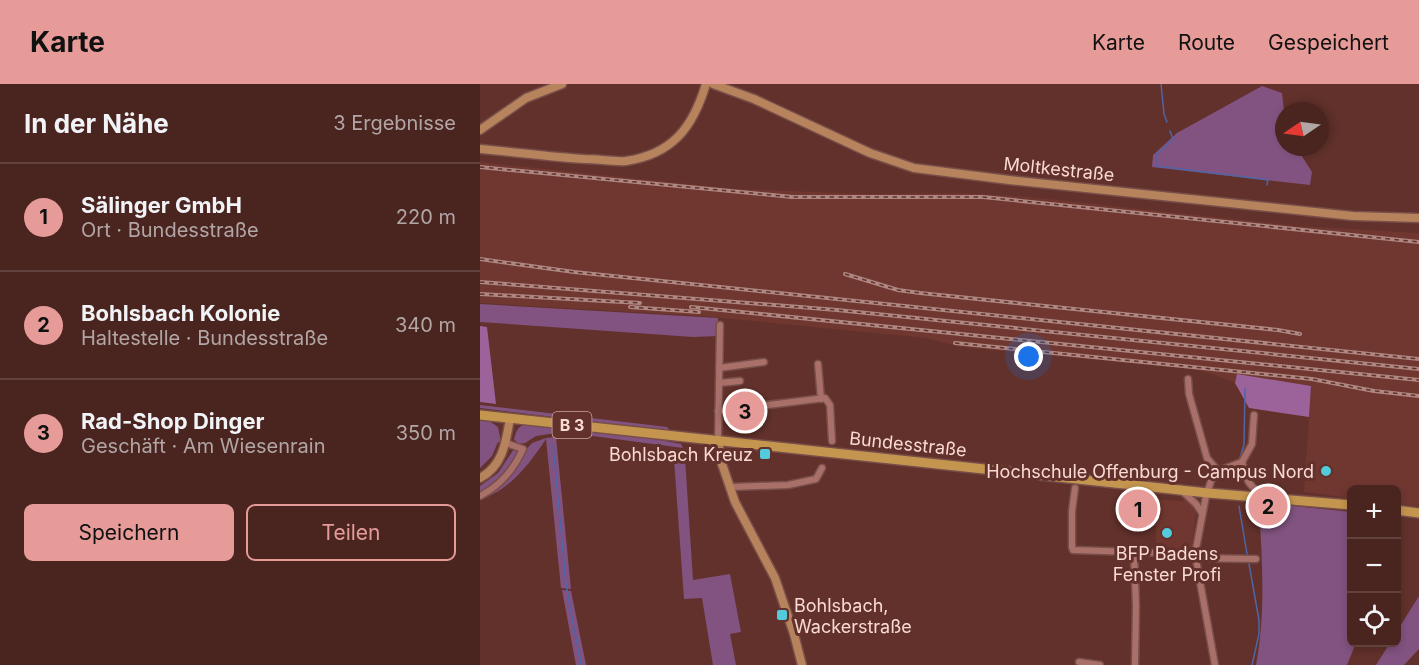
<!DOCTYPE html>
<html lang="de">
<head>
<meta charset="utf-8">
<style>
	body { margin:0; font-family:Inter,sans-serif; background:#54312d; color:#f1f3f6 }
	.controls { position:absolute; right:18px; bottom:18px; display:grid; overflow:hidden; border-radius:9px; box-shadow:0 3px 9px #0003 }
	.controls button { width:54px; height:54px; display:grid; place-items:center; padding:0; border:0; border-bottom:2px solid #61423e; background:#4a2520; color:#f1f3f6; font:30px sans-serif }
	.compass { position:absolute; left:795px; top:18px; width:54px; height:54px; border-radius:50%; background:#4a2520; box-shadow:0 3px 9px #0003; rotate:257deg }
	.you { position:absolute; left:549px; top:273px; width:21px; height:21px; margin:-15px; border:4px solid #fff; border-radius:50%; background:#1a73e8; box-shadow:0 0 0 9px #1a73e833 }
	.badge { display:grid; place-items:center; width:39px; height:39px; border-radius:50%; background:#e69b98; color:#111; font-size:20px; font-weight:700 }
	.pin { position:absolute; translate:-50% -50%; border:3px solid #fff; box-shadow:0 2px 6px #0006 }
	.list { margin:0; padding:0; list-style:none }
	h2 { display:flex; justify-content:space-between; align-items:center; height:78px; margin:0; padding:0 24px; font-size:26px }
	h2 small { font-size:20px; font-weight:400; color:#b2a5a5 }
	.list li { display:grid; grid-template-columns:39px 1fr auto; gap:18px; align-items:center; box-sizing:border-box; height:108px; padding:0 24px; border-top:2px solid #61423e }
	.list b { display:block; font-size:22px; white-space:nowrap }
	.list p { margin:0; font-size:20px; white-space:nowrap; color:#b2a5a5 }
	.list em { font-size:20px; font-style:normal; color:#b2a5a5 }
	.actions { display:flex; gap:12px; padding:18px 24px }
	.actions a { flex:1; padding:14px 0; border:2px solid #e69b98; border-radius:9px; text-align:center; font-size:21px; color:#e69b98 }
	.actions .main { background:#e69b98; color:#111 }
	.icon { flex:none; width:33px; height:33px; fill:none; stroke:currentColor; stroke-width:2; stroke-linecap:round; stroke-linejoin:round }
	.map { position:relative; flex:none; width:939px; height:581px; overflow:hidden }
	header { display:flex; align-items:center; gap:36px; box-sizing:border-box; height:84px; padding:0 30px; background:#e69b98; color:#111 }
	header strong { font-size:28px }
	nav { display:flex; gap:33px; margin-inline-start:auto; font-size:21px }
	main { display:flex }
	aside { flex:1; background:#4a2520 }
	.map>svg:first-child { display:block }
	.built { fill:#703730 }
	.green { fill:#825380 }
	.forest { fill:#9c639a }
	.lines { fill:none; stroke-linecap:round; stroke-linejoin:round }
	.stream { stroke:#4f65a6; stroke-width:1.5 }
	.street-casing { stroke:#784e49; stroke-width:9 }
	.secondary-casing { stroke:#784e49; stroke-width:11 }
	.primary-casing { stroke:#784e49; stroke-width:12 }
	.street { stroke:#a87069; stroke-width:6 }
	.secondary { stroke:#b6835c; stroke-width:8 }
	.primary { stroke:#c4954e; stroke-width:9 }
	.rail-casing { stroke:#af8782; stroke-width:4 }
	.rail { stroke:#62312b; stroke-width:1.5; stroke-dasharray:4.5; stroke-linecap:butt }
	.poi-dot { fill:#53cbdc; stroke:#62312b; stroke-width:2 }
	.labels { text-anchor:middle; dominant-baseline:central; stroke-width:6; stroke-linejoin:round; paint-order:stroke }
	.shield { fill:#62312b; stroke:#cca7a2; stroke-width:1.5 }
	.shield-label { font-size:16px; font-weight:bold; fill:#fadad5 }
	.street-label { font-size:18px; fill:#fadad5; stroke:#62312b }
	.poi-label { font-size:18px; fill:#fadad5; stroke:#62312b; text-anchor:end }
</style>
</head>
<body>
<header>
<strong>Karte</strong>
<nav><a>Karte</a><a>Route</a><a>Gespeichert</a></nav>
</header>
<main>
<aside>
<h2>In der Nähe<small>3 Ergebnisse</small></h2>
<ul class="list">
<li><span class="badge">1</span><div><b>Sälinger GmbH</b><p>Ort · Bundesstraße</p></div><em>220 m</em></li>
<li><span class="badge">2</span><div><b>Bohlsbach Kolonie</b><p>Haltestelle · Bundesstraße</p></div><em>340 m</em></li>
<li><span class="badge">3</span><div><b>Rad-Shop Dinger</b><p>Geschäft · Am Wiesenrain</p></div><em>350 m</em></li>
</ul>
<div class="actions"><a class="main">Speichern</a><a>Teilen</a></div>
</aside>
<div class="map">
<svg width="939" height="581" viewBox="0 0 939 581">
	<rect width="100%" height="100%" fill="#62312b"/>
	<g class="built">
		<polygon points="0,78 255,105 385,110 481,109 548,113 818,142 939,149 939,422 917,420 916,406 872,406 871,414 824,408 831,302 757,291 755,299 726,288 713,285 481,263 445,254 222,232 0,219"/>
		<polygon points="639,413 700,417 706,416 713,421 716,429 712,463 706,468 676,464 676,442 638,437"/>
	</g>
	<g class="green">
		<polygon points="782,2 802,9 804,27 804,63 816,63 832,88 830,101 672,83 673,71 697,49"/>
		<polygon points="0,220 238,234 238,252 213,253 0,238"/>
		<polygon points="0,321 187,343 190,347 0,324"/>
		<polygon points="0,336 9,337 18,343 21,358 18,358 12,372 0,384"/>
		<path d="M45 340 154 351 201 360 203 364 113 352 76 349 56 352 45 359 38 360 34 355C36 348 37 343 45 340Z"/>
		<path d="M76 353 91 505 81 504 66 355C50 379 32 403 5 414V412L52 359 66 354Z"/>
		<path d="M34 365 38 366C37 382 14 402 0 409V402L18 389Z"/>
		<polygon points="205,374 213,496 250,490 261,548 250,550 256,581 233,581 222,514 204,515 194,375"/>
		<path d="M779 421 814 422 871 428 872 558 876 559 867 581H776C786 529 782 474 779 421Z"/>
		<polygon points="82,506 91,507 106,581 96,581"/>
		<polygon points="939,512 939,565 924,581 896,581 910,559 916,558 917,547"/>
	</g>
	<g class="forest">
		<polygon points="0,242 7,243 16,320 0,318"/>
		<polygon points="757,290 831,302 829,333 769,324 755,299"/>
	</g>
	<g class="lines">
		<g class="stream">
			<polyline points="681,0 684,30 687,38"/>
			<polyline points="690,47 693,55 676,71 676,82 788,96 787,101"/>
			<polyline points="73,360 86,501 101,581"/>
			<polyline points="760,374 764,360 765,304"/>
			<polyline points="759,422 767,470"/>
			<polyline points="769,480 779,536 779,550 772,581"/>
		</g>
		<g class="street-casing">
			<g id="street">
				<polyline points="338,280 341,315"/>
				<polyline points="239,284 284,278"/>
				<polyline points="708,295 709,310 727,374 738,387"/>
				<polyline points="239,299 260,297"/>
				<polyline points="238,327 345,314 350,321 352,357"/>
				<polyline points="238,356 240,241"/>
				<path d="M762 378C767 398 768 402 786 412"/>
				<polyline points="738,387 762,378 772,360 774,331"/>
				<polyline points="251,403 308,401 336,395 342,384"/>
				<polyline points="595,404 592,427 592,463 593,466 715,470"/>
				<polyline points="701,406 716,420 722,429"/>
				<path d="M0 412C20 402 34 385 43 365L26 359"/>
				<polyline points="654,469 656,522 655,581"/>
				<polyline points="715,474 776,475"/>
				<polyline points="599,578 620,581"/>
				<polyline points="735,581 715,470 726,412 731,397 738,387"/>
			</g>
		</g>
		<g class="secondary-casing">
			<g id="secondary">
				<polyline points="233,0 274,15 390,69 434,84 529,96 873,132 939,134"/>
				<polyline points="0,46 46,14 82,0"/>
				<path d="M0 65C35 68 70 73 105 75 118 75 133 78 146 77 193 70 213 43 226 0"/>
				<polyline points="238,356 242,380 255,418 295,494 314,550 322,581"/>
				<path d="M0 394C23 382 26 358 30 334"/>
			</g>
		</g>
		<g class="primary-casing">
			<g id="primary">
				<polyline points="0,331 728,409 872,421"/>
				<polyline points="916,426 939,429"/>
			</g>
		</g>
		<use href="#street" class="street"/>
		<use href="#secondary" class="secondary"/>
		<use href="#primary" class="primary"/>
		<g class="rail-casing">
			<g id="rail">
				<polyline points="0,83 312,113 503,113 939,158"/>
				<polyline points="0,175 94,188 939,275"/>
				<polyline points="365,190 418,206 440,209 798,246 820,250"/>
				<polyline points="0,198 357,226 939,285"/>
				<polyline points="0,210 160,219"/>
				<polyline points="150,223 219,228"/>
				<polyline points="211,223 939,296"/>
				<polyline points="475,259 832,295 894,307 939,312"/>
			</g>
		</g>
		<use href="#rail" class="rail"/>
	</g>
	<g class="poi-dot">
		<rect x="279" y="364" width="12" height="12" rx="3"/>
		<circle cx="846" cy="387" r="6"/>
		<circle cx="687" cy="449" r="6"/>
		<rect x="296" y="525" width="12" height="12" rx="3"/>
	</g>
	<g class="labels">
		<rect class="shield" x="72.5" y="328" width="39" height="26" rx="4.5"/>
		<g class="shield-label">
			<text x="92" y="341">B 3</text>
		</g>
		<g class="street-label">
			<text transform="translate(579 85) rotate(6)">Moltkestraße</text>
			<text transform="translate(428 360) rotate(6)">Bundesstraße</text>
		</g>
		<g class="poi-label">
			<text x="273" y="370">Bohlsbach Kreuz</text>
			<text x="834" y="387">Hochschule Offenburg - Campus Nord</text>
			<text x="687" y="469" text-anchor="middle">BFP Badens<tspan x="687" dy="21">Fenster Profi</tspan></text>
			<text x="314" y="521" text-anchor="start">Bohlsbach,<tspan x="314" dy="21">Wackerstraße</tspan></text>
		</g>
	</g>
</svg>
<div class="controls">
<button>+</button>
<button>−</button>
<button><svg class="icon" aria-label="locate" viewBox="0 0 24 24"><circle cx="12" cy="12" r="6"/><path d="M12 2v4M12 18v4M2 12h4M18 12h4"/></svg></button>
</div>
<svg class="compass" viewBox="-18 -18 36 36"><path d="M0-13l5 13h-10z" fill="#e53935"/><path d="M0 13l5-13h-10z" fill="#b2a5a5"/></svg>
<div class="you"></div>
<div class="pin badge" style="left:658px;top:425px">1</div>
<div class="pin badge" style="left:788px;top:422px">2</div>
<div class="pin badge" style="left:265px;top:327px">3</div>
</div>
</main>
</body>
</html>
